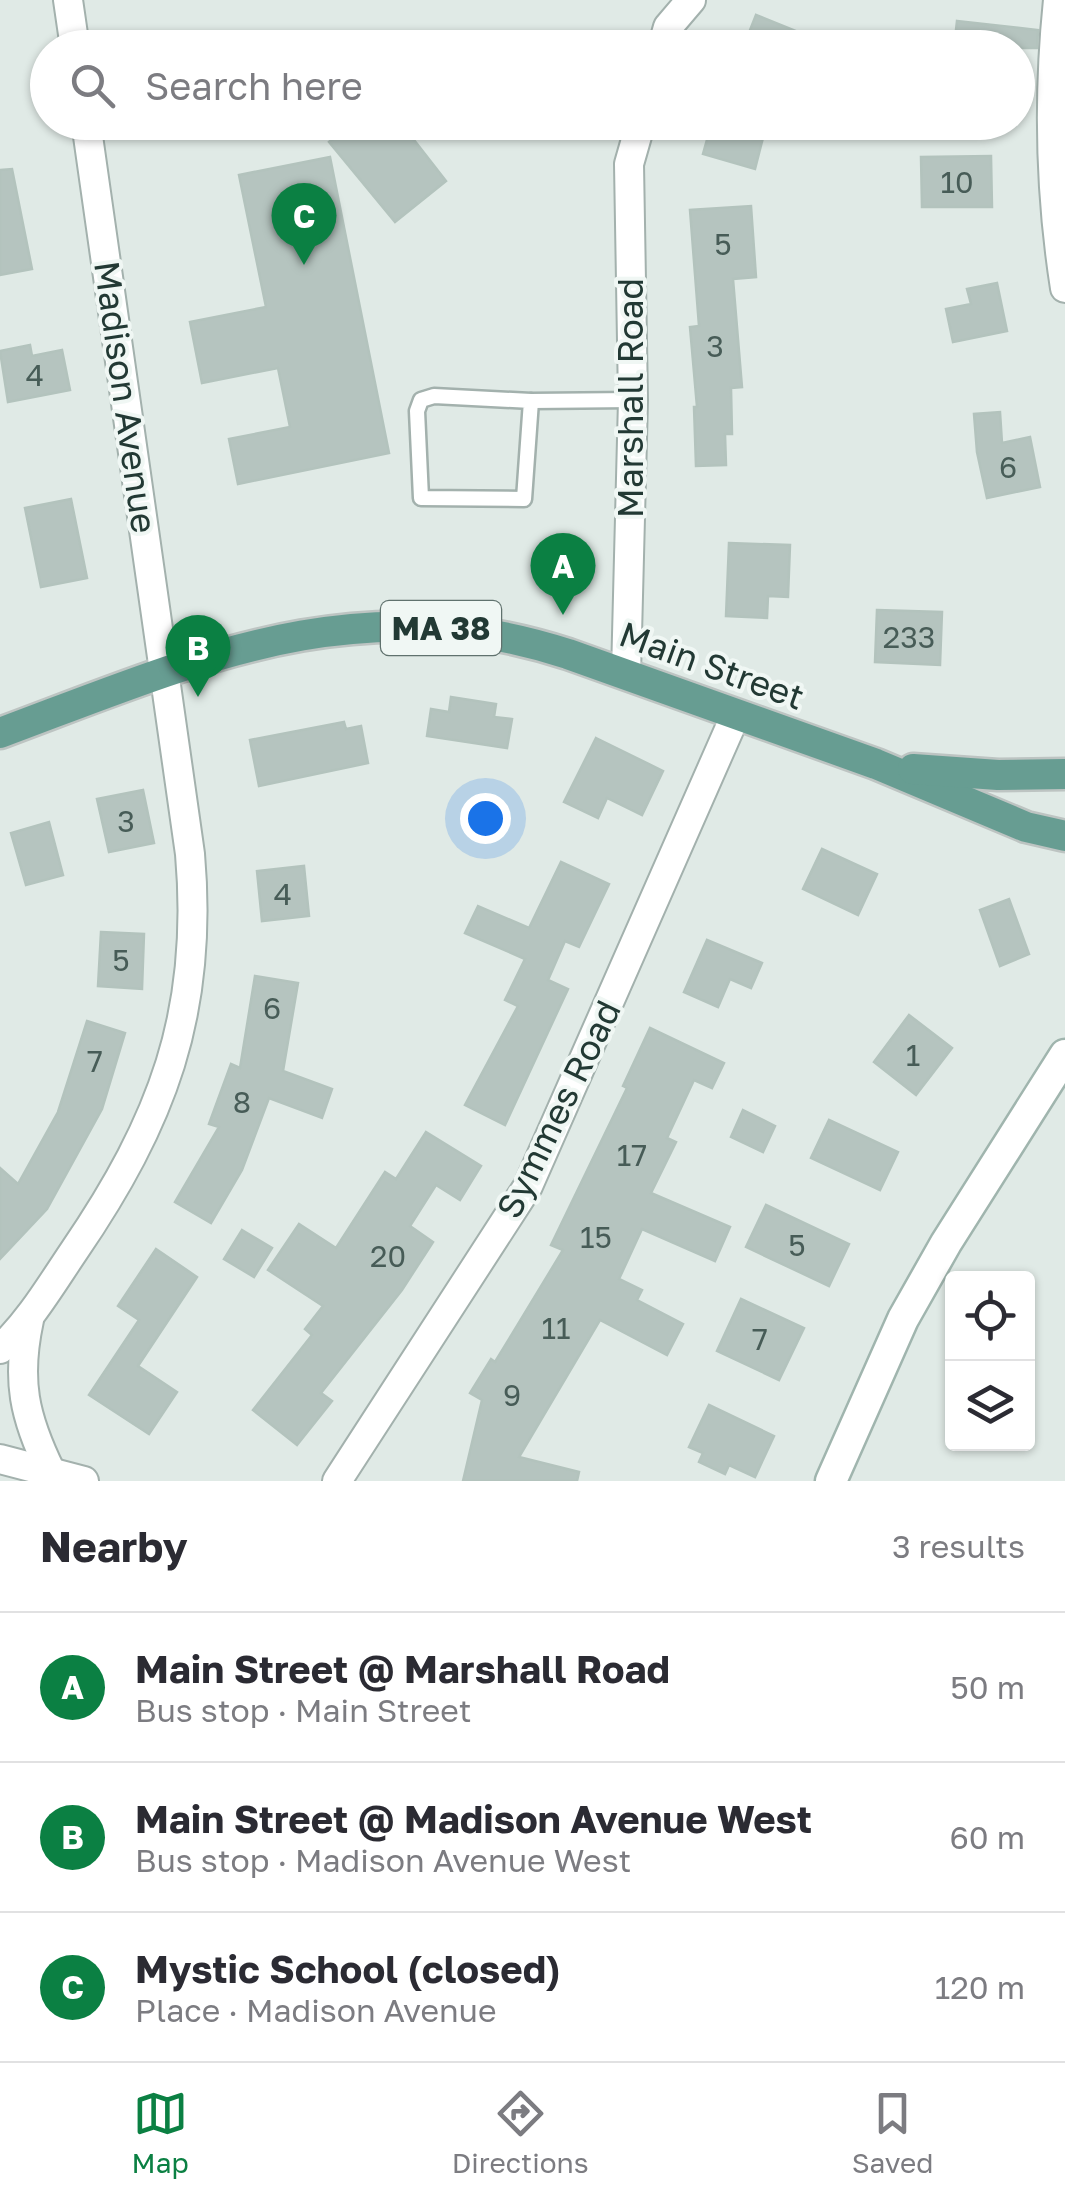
<!DOCTYPE html>
<html lang="en">
<head>
<meta charset="utf-8">
<style>
	body { margin:0; font-family:"Golos Text",sans-serif; background:#f7f7f7; color:#2b2b33 }
	.controls { position:absolute; right:30px; bottom:30px; display:grid; overflow:hidden; border-radius:10px; box-shadow:0 2px 8px #0004 }
	.controls button { width:90px; height:90px; display:grid; place-items:center; padding:0; border:0; border-bottom:2px solid #e1e1e2; background:#fff; color:#2b2b33; font:50px sans-serif }
	.you { position:absolute; left:485px; top:818px; width:35px; height:35px; margin:-25px; border:8px solid #fff; border-radius:50%; background:#1a73e8; box-shadow:0 0 0 15px #1a73e833 }
	.badge { display:grid; place-items:center; width:65px; height:65px; border-radius:50%; background:#0b8043; color:#fff; font-size:32px; font-weight:700 }
	.pin { position:absolute; translate:-50% -82px; filter:drop-shadow(0 2px 5px #0008) }
	.pin::after { content:''; position:absolute; top:52px; width:35px; height:30px; background:inherit; clip-path:polygon(0 0,100% 0,50% 100%) }
	.list { margin:0; padding:0; list-style:none }
	h2 { display:flex; justify-content:space-between; align-items:center; height:130px; margin:0; padding:0 40px; font-size:42px }
	h2 small { font-size:32px; font-weight:400; color:#7c7c81 }
	.list li { display:grid; grid-template-columns:65px 1fr auto; gap:30px; align-items:center; box-sizing:border-box; height:150px; padding:0 40px; border-top:2px solid #e1e1e2 }
	.list b { display:block; font-size:38px; white-space:nowrap }
	.list p { margin:0; font-size:32px; white-space:nowrap; color:#7c7c81 }
	.list em { font-size:32px; font-style:normal; color:#7c7c81 }
	.icon { flex:none; width:55px; height:55px; fill:none; stroke:currentColor; stroke-width:2; stroke-linecap:round; stroke-linejoin:round }
	.map { position:relative; flex:none; width:1065px; height:1481px; overflow:hidden }
	.search { position:absolute; background:#fff; box-shadow:0 2px 8px #0004; left:30px; right:30px; top:30px; height:110px; display:flex; align-items:center; gap:25px; box-sizing:border-box; padding:0 35px; border-radius:55px; color:#7c7c81; font-size:38px }
	.sheet { height:580px; background:#fff }
	nav { display:flex; justify-content:space-around; align-items:center; box-sizing:border-box; height:140px; border-top:2px solid #e1e1e2; background:#fff; font-size:28px; color:#7c7c81 }
	nav a { display:grid; justify-items:center; gap:5px }
	nav .on { color:#0b8043 }
	.map>svg:first-child { display:block }
	.building { fill:#b5c4bf; stroke:#b3c3bd; stroke-width:2.5 }
	.lines { fill:none; stroke-linecap:round; stroke-linejoin:round }
	.lane-casing { stroke:#a3b1ad; stroke-width:19 }
	.street-casing { stroke:#a3b1ad; stroke-width:32 }
	.secondary-casing { stroke:#a0b5ae; stroke-width:35 }
	.primary-casing { stroke:#bdc4c2; stroke-width:35 }
	.lane { stroke:#fff; stroke-width:14 }
	.street { stroke:#fff; stroke-width:28 }
	.secondary { stroke:#fff; stroke-width:30 }
	.primary { stroke:#679d92; stroke-width:30 }
	.labels { text-anchor:middle; dominant-baseline:central; stroke-width:8; stroke-linejoin:round; paint-order:stroke }
	.number-label { font-size:30px; fill:#475c57 }
	.shield { fill:#f0f7f4; stroke:#60726e; stroke-width:2.5 }
	.shield-label { font-size:32px; font-weight:bold; fill:#223934 }
	.street-label { font-size:35px; fill:#223934; stroke:#f0f7f4 }
</style>
</head>
<body>
<div class="map">
<svg width="1065" height="1481" viewBox="0 0 1065 1481">
	<rect width="100%" height="100%" fill="#e0eae6"/>
	<g class="building">
		<polygon points="756,15 833,46 833,48 743,48"/>
		<polygon points="957,21 1038,30 1037,48 954,48"/>
		<polygon points="353,122 400,122 446,181 395,222 329,142"/>
		<polygon points="712,122 767,122 755,169 703,154"/>
		<polygon points="991,156 992,207 922,207 921,157"/>
		<polygon points="330,157 389,453 238,484 229,439 290,427 278,368 202,383 190,322 266,307 239,175"/>
		<polygon points="12,169 32,269 0,275 0,170"/>
		<polygon points="751,206 756,277 733,279 742,387 731,388 732,434 725,434 726,465 696,466 694,407 697,407 690,327 699,326 690,210"/>
		<polygon points="997,283 1007,331 953,342 946,309 971,304 967,289"/>
		<polygon points="30,345 32,356 62,350 70,390 8,402 0,351"/>
		<polygon points="1000,412 1002,443 1030,437 1040,487 987,498 977,452 974,414"/>
		<polygon points="71,499 87,578 41,587 25,508"/>
		<polygon points="729,543 790,545 788,597 768,596 767,618 726,616"/>
		<polygon points="877,610 942,612 940,665 875,662"/>
		<polygon points="451,697 496,704 494,717 512,719 507,748 427,736 431,709 449,712"/>
		<polygon points="344,722 346,729 361,726 368,763 259,786 250,740"/>
		<polygon points="596,738 663,771 642,815 607,798 598,818 564,802"/>
		<polygon points="143,790 154,843 109,852 97,799"/>
		<polygon points="49,822 63,875 26,885 11,833"/>
		<polygon points="822,849 877,874 858,915 803,889"/>
		<polygon points="561,862 609,884 579,947 565,941 548,980 568,989 505,1125 465,1105 518,1006 505,1000 525,959 465,933 478,906 529,928"/>
		<polygon points="304,866 309,916 262,921 257,871"/>
		<polygon points="1009,899 1029,954 1000,966 980,910"/>
		<polygon points="101,932 144,934 142,989 98,986"/>
		<polygon points="707,940 762,963 751,988 730,979 718,1007 684,992"/>
		<polygon points="255,976 298,983 283,1071 332,1089 322,1118 269,1098 242,1170 211,1223 175,1202 219,1127 209,1124 231,1064 240,1068"/>
		<polygon points="909,1015 952,1048 916,1095 874,1062"/>
		<polygon points="87,1021 125,1033 102,1109 47,1209 0,1259 0,1168 18,1184 58,1112"/>
		<polygon points="650,1028 724,1063 712,1088 694,1080 667,1138 676,1142 651,1193 730,1227 715,1261 642,1229 619,1279 642,1290 637,1300 683,1324 667,1355 600,1320 519,1457 579,1472 577,1481 463,1481 482,1400 470,1393 491,1359 495,1362 563,1250 551,1245 627,1088 623,1086"/>
		<polygon points="743,1110 775,1126 763,1152 731,1137"/>
		<polygon points="829,1120 898,1152 880,1190 811,1158"/>
		<polygon points="426,1132 481,1166 460,1200 436,1185 410,1226 433,1242 402,1290 321,1393 332,1401 297,1445 253,1410 312,1335 305,1329 323,1306 268,1270 299,1224 336,1248 385,1172 396,1179"/>
		<polygon points="766,1205 849,1244 829,1286 746,1247"/>
		<polygon points="242,1230 272,1248 254,1277 224,1259"/>
		<polygon points="156,1249 197,1277 138,1366 177,1392 149,1434 89,1395 139,1320 118,1306"/>
		<polygon points="741,1299 804,1328 779,1380 717,1351"/>
		<polygon points="709,1405 774,1436 755,1477 729,1465 725,1474 699,1462 703,1453 689,1447"/>
	</g>
	<g class="lines">
		<g class="lane-casing">
			<g id="lane">
				<polygon points="434,396 531,401 524,499 421,498 417,411 421,400"/>
				<polyline points="531,401 633,400"/>
			</g>
		</g>
		<g class="street-casing">
			<g id="street">
				<polyline points="68,0 75,48"/>
				<path d="M1058 0C1048 97 1050 192 1065 288"/>
				<polyline points="662,48 668,27 691,0"/>
				<polyline points="626,674 633,400 629,164 641,122"/>
				<path d="M29 1320C16 1380 24 1417 51 1472"/>
				<path d="M0 1349C30 1321 51 1285 74 1251 162 1122 204 1013 190 854L86 122"/>
				<polyline points="0,1459 84,1481"/>
				<polyline points="337,1481 528,1186 736,714"/>
			</g>
		</g>
		<g class="secondary-casing">
			<polyline id="secondary" points="831,1481 903,1319 946,1243 1065,1055"/>
		</g>
		<g class="primary-casing">
			<g id="primary">
				<path d="M0 733C196 660 355 585 568 654L876 764 1026 827 1065 836"/>
				<polyline points="913,769 998,775 1065,774"/>
			</g>
		</g>
		<use href="#lane" class="lane"/>
		<use href="#street" class="street"/>
		<use href="#secondary" class="secondary"/>
		<use href="#primary" class="primary"/>
	</g>
	<g class="labels">
		<g class="number-label">
			<text x="957" y="182">10</text>
			<text x="723" y="244">5</text>
			<text x="715" y="346">3</text>
			<text x="35" y="375">4</text>
			<text x="1008" y="467">6</text>
			<text x="909" y="637">233</text>
			<text x="126" y="821">3</text>
			<text x="283" y="894">4</text>
			<text x="121" y="960">5</text>
			<text x="272" y="1008">6</text>
			<text x="913" y="1055">1</text>
			<text x="95" y="1061">7</text>
			<text x="242" y="1102">8</text>
			<text x="632" y="1155">17</text>
			<text x="596" y="1237">15</text>
			<text x="797" y="1245">5</text>
			<text x="388" y="1256">20</text>
			<text x="556" y="1328">11</text>
			<text x="760" y="1339">7</text>
			<text x="512" y="1395">9</text>
		</g>
		<rect class="shield" x="381" y="601" width="120" height="54" rx="8"/>
		<g class="shield-label">
			<text x="441" y="628">MA 38</text>
		</g>
		<g class="street-label">
			<text transform="translate(126 397) rotate(82)">Madison Avenue</text>
			<text transform="translate(630 398) rotate(-90)">Marshall Road</text>
			<text transform="translate(712 665) rotate(20)">Main Street</text>
			<text transform="translate(558 1109) rotate(-64)">Symmes Road</text>
		</g>
	</g>
</svg>
<div class="controls">
<button><svg class="icon" aria-label="locate" viewBox="0 0 24 24"><circle cx="12" cy="12" r="6"/><path d="M12 2v4M12 18v4M2 12h4M18 12h4"/></svg></button>
<button><svg class="icon" aria-label="layers" viewBox="0 0 24 24"><path d="M12 4l9 5-9 5-9-5zM3 14l9 5 9-5"/></svg></button>
</div>
<div class="you"></div>
<div class="pin badge" style="left:563px;top:615px">A</div>
<div class="pin badge" style="left:198px;top:697px">B</div>
<div class="pin badge" style="left:304px;top:265px">C</div>
<div class="search"><svg class="icon" aria-label="search" viewBox="0 0 24 24"><circle cx="10" cy="10" r="6"/><path d="M15 15l6 6"/></svg>Search here</div>
</div>
<section class="sheet">
<h2>Nearby<small>3 results</small></h2>
<ul class="list">
<li><span class="badge">A</span><div><b>Main Street @ Marshall Road</b><p>Bus stop · Main Street</p></div><em>50 m</em></li>
<li><span class="badge">B</span><div><b>Main Street @ Madison Avenue West</b><p>Bus stop · Madison Avenue West</p></div><em>60 m</em></li>
<li><span class="badge">C</span><div><b>Mystic School (closed)</b><p>Place · Madison Avenue</p></div><em>120 m</em></li>
</ul>
</section>
<nav>
<a class="on"><svg class="icon" aria-label="map" viewBox="0 0 24 24"><path d="M3 6l6-2 6 2 6-2v14l-6 2-6-2-6 2zM9 4v14M15 6v14"/></svg>Map</a>
<a><svg class="icon" aria-label="directions" viewBox="0 0 24 24"><path d="M12 3l9 9-9 9-9-9zM9 14v-3h6M13 9l2 2-2 2"/></svg>Directions</a>
<a><svg class="icon" aria-label="saved" viewBox="0 0 24 24"><path d="M7 4h10v16l-5-4-5 4z"/></svg>Saved</a>
</nav>
</body>
</html>
